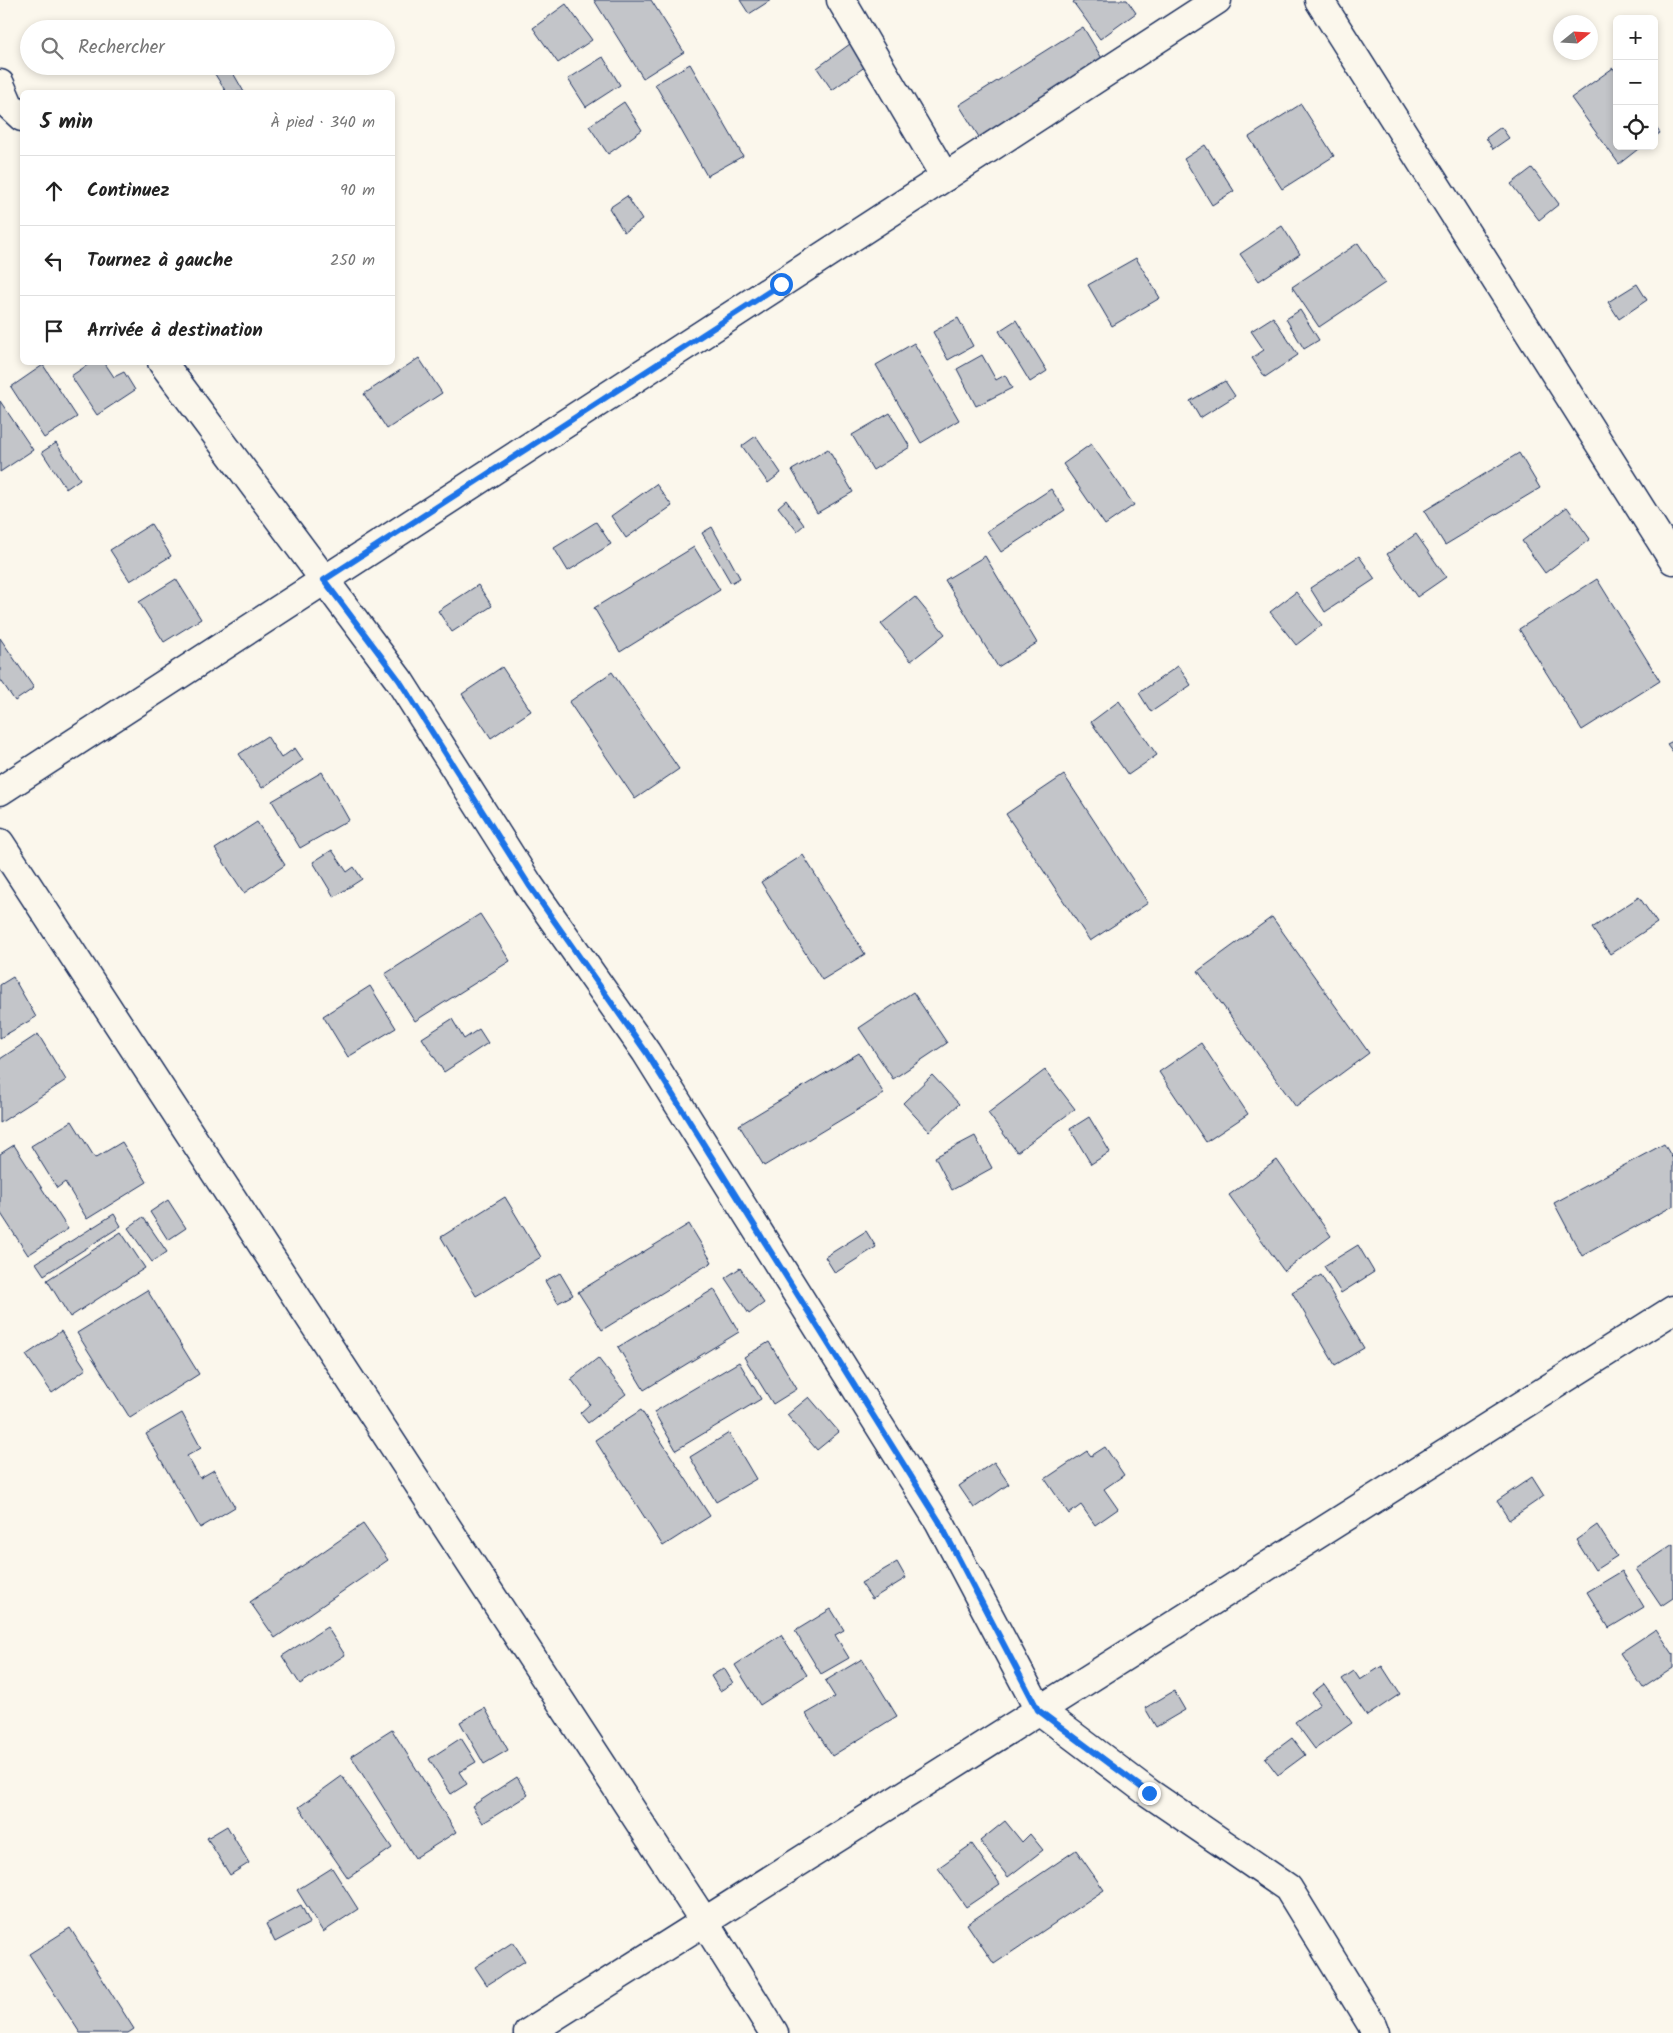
<!DOCTYPE html>
<html lang="fr">
<head>
<meta charset="utf-8">
<style>
	body { margin:0; font-family:Kalam,sans-serif; background:#f2f2f2; color:#222 }
	.controls { position:absolute; right:15px; top:15px; display:grid; overflow:hidden; border-radius:8px; box-shadow:0 2px 8px #0003 }
	.controls button { width:45px; height:45px; display:grid; place-items:center; padding:0; border:0; border-bottom:1px solid #e0e0e0; background:#fff; color:#222; font:25px sans-serif }
	.compass { position:absolute; left:1553px; top:15px; width:45px; height:45px; border-radius:50%; background:#fff; box-shadow:0 2px 8px #0003; rotate:72deg }
	.stop { position:absolute; width:15px; height:15px; margin:-11px; border:4px solid #1a73e8; border-radius:50%; background:#fff }
	.stop.end { background:#1a73e8; border-color:#fff; box-shadow:0 1px 5px #0008 }
	.list { margin:0; padding:0; list-style:none }
	h2 { display:flex; justify-content:space-between; align-items:center; height:65px; margin:0; padding:0 20px; font-size:21px }
	h2 small { font-size:16px; font-weight:400; color:#767676 }
	.list li { display:grid; grid-template-columns:32px 1fr auto; gap:15px; align-items:center; box-sizing:border-box; height:70px; padding:0 20px; border-top:1px solid #e0e0e0 }
	.list b { display:block; font-size:19px; white-space:nowrap }
	.list em { font-size:16px; font-style:normal; color:#767676 }
	.icon { flex:none; width:28px; height:28px; fill:none; stroke:currentColor; stroke-width:2; stroke-linecap:round; stroke-linejoin:round }
	.map { position:relative; flex:none; width:1673px; height:2033px; overflow:hidden }
	.search { position:absolute; background:#fff; box-shadow:0 2px 8px #0003; left:20px; top:20px; width:375px; height:55px; display:flex; align-items:center; gap:12px; box-sizing:border-box; padding:0 18px; border-radius:28px; color:#767676; font-size:19px }
	.panel { position:absolute; background:#fff; box-shadow:0 2px 8px #0003; left:20px; top:90px; width:375px; height:275px; border-radius:8px }
	.map>svg:first-child { display:block }
	.building { fill:#c3c5c9; stroke:#1b2f5e }
	.lines { fill:none; stroke-linecap:round; stroke-linejoin:round }
	.street-casing { stroke:#1b2f5e; stroke-width:31 }
	.street { stroke:#fbf7ec; stroke-width:28 }
	.route { stroke:#1a73e8; stroke-width:6 }
</style>
</head>
<body>
<div class="map">
<svg width="1673" height="2033" viewBox="0 0 1673 2033">
	<rect width="100%" height="100%" fill="#fbf7ec"/>
	<filter id="ink" filterUnits="userSpaceOnUse"><feTurbulence type="fractalNoise" baseFrequency=".02" numOctaves="2"/><feDisplacementMap in="SourceGraphic" scale="10" xChannelSelector="R" yChannelSelector="G"/><feConvolveMatrix kernelMatrix="1 2 1 2 8 2 1 2 1" color-interpolation-filters="sRGB"/></filter>
	<g filter="url(#ink)">
		<g class="building">
			<polygon points="594,0 651,0 684,52 643,78"/>
			<polygon points="740,0 771,0 749,14"/>
			<polygon points="1076,0 1127,0 1136,13 1100,39 1073,2"/>
			<polygon points="566,4 592,40 558,63 533,28"/>
			<polygon points="1083,27 1103,60 979,137 959,105"/>
			<polygon points="850,44 866,66 832,90 817,68"/>
			<polygon points="603,57 620,85 586,107 568,79"/>
			<polygon points="690,64 743,156 707,176 655,84"/>
			<polygon points="221,66 229,66 244,92 226,92 213,71"/>
			<polygon points="1613,68 1617,73 1617,146 1642,146 1619,164 1571,98"/>
			<polygon points="624,102 642,130 608,154 589,126"/>
			<polygon points="1301,104 1334,156 1282,189 1249,137"/>
			<polygon points="1654,125 1660,133 1654,137"/>
			<polygon points="1501,127 1509,138 1493,149 1486,138"/>
			<polygon points="1205,145 1234,191 1212,205 1184,159"/>
			<polygon points="1532,168 1559,204 1539,220 1511,184"/>
			<polygon points="627,196 642,220 624,232 609,208"/>
			<polygon points="1282,226 1300,254 1259,281 1240,254"/>
			<polygon points="1358,243 1385,283 1319,327 1292,287"/>
			<polygon points="1136,258 1160,298 1112,326 1088,285"/>
			<polygon points="1637,284 1647,300 1619,319 1608,302"/>
			<polygon points="1300,310 1319,340 1304,349 1286,319"/>
			<polygon points="1273,317 1298,355 1265,377 1252,358 1264,350 1251,331"/>
			<polygon points="958,318 973,346 948,360 933,332"/>
			<polygon points="1016,320 1047,371 1030,382 999,331"/>
			<polygon points="914,343 959,420 921,443 876,365"/>
			<polygon points="982,355 996,380 1005,375 1012,388 976,406 957,369"/>
			<polygon points="419,358 442,393 387,429 364,394"/>
			<polygon points="92,362 104,362 114,377 124,372 135,390 97,415 71,376"/>
			<polygon points="43,365 77,417 44,438 11,387"/>
			<polygon points="1225,381 1235,396 1200,418 1190,401"/>
			<polygon points="0,401 33,450 0,472"/>
			<polygon points="890,413 910,447 873,470 852,435"/>
			<polygon points="756,436 781,473 768,483 742,446"/>
			<polygon points="56,443 80,479 66,489 42,452"/>
			<polygon points="1091,444 1134,505 1105,525 1063,464"/>
			<polygon points="828,449 853,492 817,513 792,470"/>
			<polygon points="1519,453 1540,488 1445,545 1424,511"/>
			<polygon points="656,484 672,506 626,538 611,516"/>
			<polygon points="1051,489 1065,510 1001,552 987,531"/>
			<polygon points="786,500 804,525 797,531 778,507"/>
			<polygon points="1567,507 1590,539 1545,573 1522,541"/>
			<polygon points="596,522 611,544 568,571 554,548"/>
			<polygon points="151,524 171,556 130,581 110,550"/>
			<polygon points="712,527 740,578 731,583 702,533"/>
			<polygon points="1416,534 1446,577 1417,597 1387,554"/>
			<polygon points="694,547 720,590 620,652 594,608"/>
			<polygon points="985,556 1037,643 998,667 945,580"/>
			<polygon points="1359,556 1375,579 1325,612 1310,588"/>
			<polygon points="176,579 201,619 164,642 139,602"/>
			<polygon points="1597,579 1660,681 1582,730 1519,629"/>
			<polygon points="478,585 492,606 452,632 438,611"/>
			<polygon points="1296,592 1322,625 1296,645 1270,612"/>
			<polygon points="915,597 945,634 911,661 881,624"/>
			<polygon points="0,638 34,688 15,701 0,679"/>
			<polygon points="1178,666 1191,685 1151,712 1139,693"/>
			<polygon points="502,667 531,711 491,738 462,694"/>
			<polygon points="612,672 679,769 635,799 569,702"/>
			<polygon points="1119,701 1157,755 1128,775 1091,722"/>
			<polygon points="267,736 281,758 295,748 303,760 262,788 239,754"/>
			<polygon points="1673,741 1673,752 1667,744"/>
			<polygon points="322,772 349,820 300,848 272,801"/>
			<polygon points="1064,775 1148,903 1090,941 1006,814"/>
			<polygon points="257,822 285,865 244,893 215,849"/>
			<polygon points="332,850 347,872 354,867 362,879 334,897 313,862"/>
			<polygon points="803,855 865,954 822,980 761,882"/>
			<polygon points="1639,897 1657,923 1610,954 1592,928"/>
			<polygon points="480,914 510,961 415,1021 385,974"/>
			<polygon points="1272,917 1369,1053 1296,1107 1198,971"/>
			<polygon points="13,977 36,1017 0,1038 0,985"/>
			<polygon points="370,986 396,1028 348,1057 323,1016"/>
			<polygon points="913,992 947,1043 893,1079 859,1028"/>
			<polygon points="452,1019 464,1039 479,1029 488,1043 444,1072 422,1038"/>
			<polygon points="38,1034 66,1080 0,1123 0,1059"/>
			<polygon points="1201,1043 1248,1114 1206,1142 1159,1072"/>
			<polygon points="859,1053 884,1094 764,1166 739,1125"/>
			<polygon points="1045,1070 1075,1109 1017,1152 988,1113"/>
			<polygon points="932,1075 959,1104 929,1131 903,1103"/>
			<polygon points="1089,1117 1110,1152 1091,1164 1070,1129"/>
			<polygon points="72,1121 95,1158 122,1142 147,1182 87,1219 65,1182 57,1188 31,1146"/>
			<polygon points="975,1136 992,1168 952,1190 935,1157"/>
			<polygon points="1664,1144 1673,1159 1673,1206 1582,1256 1554,1203"/>
			<polygon points="14,1145 68,1229 28,1255 0,1212 0,1154"/>
			<polygon points="1277,1160 1331,1236 1284,1271 1229,1195"/>
			<polygon points="505,1197 541,1257 476,1296 441,1237"/>
			<polygon points="168,1200 186,1228 168,1240 150,1212"/>
			<polygon points="114,1214 121,1226 44,1275 36,1263"/>
			<polygon points="143,1217 167,1252 152,1262 128,1228"/>
			<polygon points="689,1224 712,1262 602,1330 578,1292"/>
			<polygon points="866,1231 876,1247 835,1273 825,1257"/>
			<polygon points="121,1232 145,1268 70,1317 47,1280"/>
			<polygon points="1358,1245 1374,1272 1341,1293 1324,1266"/>
			<polygon points="740,1268 764,1303 749,1314 725,1278"/>
			<polygon points="560,1273 573,1295 558,1303 545,1281"/>
			<polygon points="1321,1275 1364,1348 1335,1365 1292,1292"/>
			<polygon points="714,1289 739,1332 644,1390 618,1347"/>
			<polygon points="147,1290 199,1374 130,1418 77,1333"/>
			<polygon points="61,1331 86,1369 52,1393 26,1355"/>
			<polygon points="769,1342 797,1389 773,1404 744,1357"/>
			<polygon points="598,1358 626,1394 588,1423 580,1413 590,1404 571,1379"/>
			<polygon points="739,1362 761,1399 676,1450 654,1412"/>
			<polygon points="809,1397 839,1432 817,1450 787,1415"/>
			<polygon points="641,1410 710,1516 663,1546 595,1440"/>
			<polygon points="182,1413 201,1448 187,1456 200,1478 214,1470 235,1507 200,1528 146,1434"/>
			<polygon points="729,1433 756,1479 716,1502 690,1457"/>
			<polygon points="1105,1447 1124,1475 1104,1489 1118,1509 1095,1525 1081,1505 1069,1514 1045,1479 1087,1451 1091,1456"/>
			<polygon points="994,1462 1009,1484 974,1508 959,1486"/>
			<polygon points="1532,1477 1544,1496 1509,1520 1497,1501"/>
			<polygon points="363,1524 388,1560 275,1638 250,1602"/>
			<polygon points="1597,1525 1617,1556 1595,1570 1576,1540"/>
			<polygon points="1673,1544 1673,1598 1661,1606 1636,1569"/>
			<polygon points="897,1562 906,1578 872,1599 861,1583"/>
			<polygon points="1622,1571 1644,1607 1609,1628 1587,1592"/>
			<polygon points="831,1609 844,1630 835,1635 849,1658 821,1674 795,1631"/>
			<polygon points="327,1627 345,1655 300,1684 282,1656"/>
			<polygon points="1656,1629 1673,1654 1673,1668 1643,1688 1620,1653"/>
			<polygon points="781,1635 807,1675 760,1705 735,1665"/>
			<polygon points="862,1659 897,1716 832,1756 806,1714 835,1697 825,1681"/>
			<polygon points="1382,1666 1400,1694 1367,1716 1342,1679 1354,1671 1360,1680"/>
			<polygon points="724,1668 733,1683 720,1691 711,1676"/>
			<polygon points="1324,1684 1352,1723 1315,1749 1295,1722 1320,1704 1312,1693"/>
			<polygon points="1174,1691 1185,1710 1156,1727 1145,1708"/>
			<polygon points="485,1708 508,1750 484,1764 460,1722"/>
			<polygon points="392,1730 456,1832 415,1858 351,1756"/>
			<polygon points="461,1738 476,1762 459,1772 467,1784 451,1794 429,1759"/>
			<polygon points="1292,1738 1305,1755 1278,1775 1265,1758"/>
			<polygon points="342,1776 392,1848 348,1878 299,1807"/>
			<polygon points="517,1777 528,1795 483,1823 472,1806"/>
			<polygon points="1005,1821 1022,1842 1030,1834 1043,1850 1008,1877 980,1841"/>
			<polygon points="227,1826 249,1863 230,1875 207,1838"/>
			<polygon points="972,1844 1000,1884 966,1907 938,1868"/>
			<polygon points="1076,1850 1104,1890 994,1964 967,1924"/>
			<polygon points="332,1868 358,1909 323,1932 297,1890"/>
			<polygon points="301,1905 310,1923 275,1942 266,1924"/>
			<polygon points="70,1928 134,2029 128,2033 80,2033 29,1954"/>
			<polygon points="513,1942 525,1961 487,1985 475,1967"/>
		</g>
		<g class="lines">
			<g class="street-casing">
				<g id="street">
					<polyline points="841,0 945,177"/>
					<polyline points="1319,0 1673,560"/>
					<polyline points="0,84 9,105 22,117"/>
					<polyline points="162,362 399,680 529,885 646,1052 939,1521 1039,1710 1149,1793 1288,1888 1372,2025 1375,2033"/>
					<polyline points="0,791 1217,0"/>
					<polyline points="0,843 704,1921 774,2033"/>
					<polyline points="528,2033 1673,1310"/>
				</g>
			</g>
			<use href="#street" class="street"/>
		</g>
	</g>
	<g class="lines" filter="url(#ink)">
		<polyline class="route" points="781,284 324,580 399,680 529,885 646,1052 939,1521 1038,1710 1149,1793"/>
	</g>
</svg>
<div class="controls">
<button>+</button>
<button>−</button>
<button><svg class="icon" aria-label="locate" viewBox="0 0 24 24"><circle cx="12" cy="12" r="6"/><path d="M12 2v4M12 18v4M2 12h4M18 12h4"/></svg></button>
</div>
<svg class="compass" viewBox="-18 -18 36 36"><path d="M0-13l5 13h-10z" fill="#e53935"/><path d="M0 13l5-13h-10z" fill="#767676"/></svg>
<div class="stop" style="left:781px;top:284px"></div>
<div class="stop end" style="left:1149px;top:1793px"></div>
<div class="search"><svg class="icon" aria-label="search" viewBox="0 0 24 24"><circle cx="10" cy="10" r="6"/><path d="M15 15l6 6"/></svg>Rechercher</div>
<section class="panel">
<h2>5 min<small>À pied · 340 m</small></h2>
<ul class="list">
<li><svg class="icon" aria-label="ahead" viewBox="0 0 24 24"><path d="M12 20V5M6 11l6-6 6 6"/></svg><div><b>Continuez</b></div><em>90 m</em></li>
<li><svg class="icon" aria-label="left" viewBox="0 0 24 24"><path d="M17 20v-9H6M10 6l-5 5 5 5"/></svg><div><b>Tournez à gauche</b></div><em>250 m</em></li>
<li><svg class="icon" aria-label="arrive" viewBox="0 0 24 24"><path d="M6 21V4h12l-3 4 3 4H6"/></svg><div><b>Arrivée à destination</b></div></li>
</ul>
</section>
</div>
</body>
</html>
